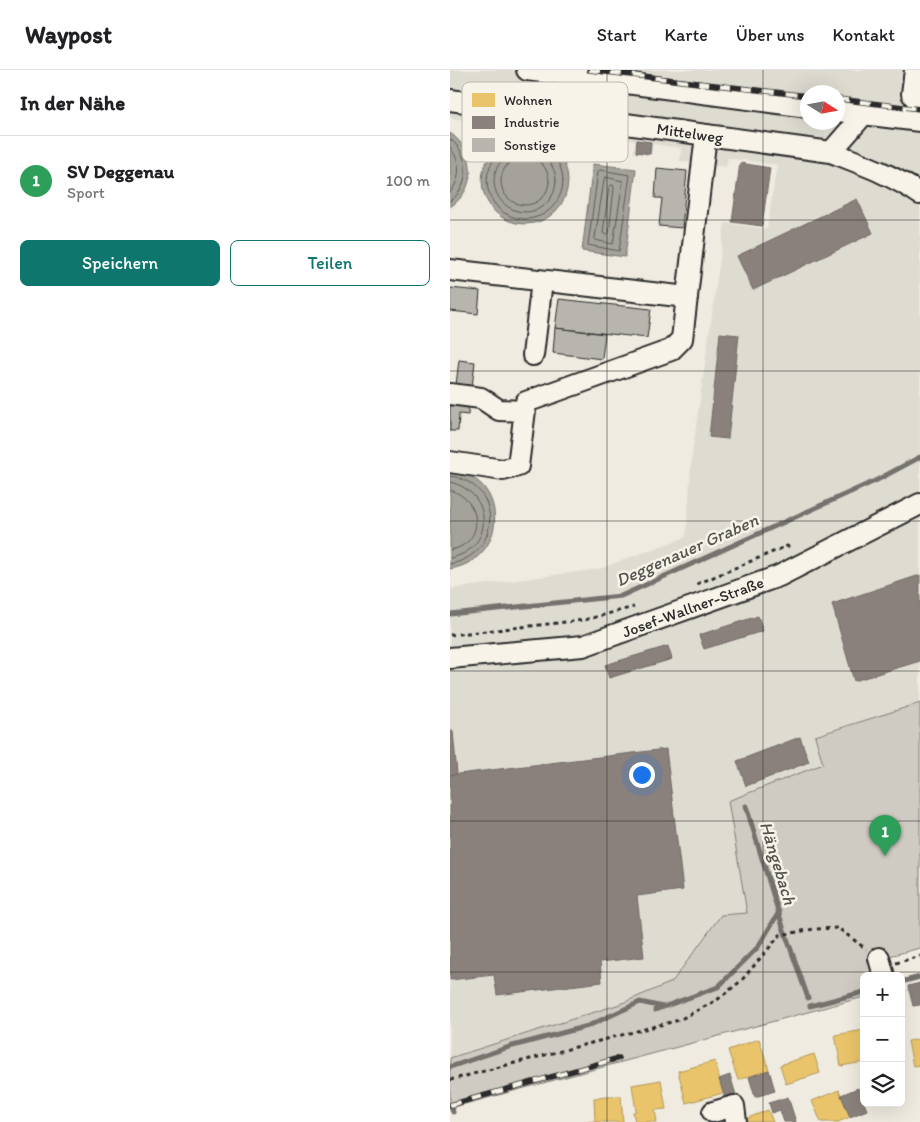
<!DOCTYPE html>
<html lang="de">
<head>
<meta charset="utf-8">
<style>
	body { margin:0; font-family:Itim,sans-serif; background:#f2f2f2; color:#202124 }
	.controls { position:absolute; right:15px; bottom:15px; display:grid; overflow:hidden; border-radius:8px; box-shadow:0 5px 20px #0002 }
	.controls button { width:45px; height:45px; display:grid; place-items:center; padding:0; border:0; border-bottom:1px solid #e0e0e0; background:#fff; color:#202124; font:25px sans-serif }
	.compass { position:absolute; left:350px; top:15px; width:45px; height:45px; border-radius:50%; background:#fff; box-shadow:0 5px 20px #0002; rotate:101deg }
	.you { position:absolute; left:191px; top:704px; width:18px; height:18px; margin:-12px; border:4px solid #fff; border-radius:50%; background:#1a73e8; box-shadow:0 0 0 8px #1a73e833 }
	.badge { display:grid; place-items:center; width:32px; height:32px; border-radius:50%; background:#0f766e; color:#fff; font-size:16px; font-weight:700 }
	.pin { position:absolute; translate:-50% -41px; filter:drop-shadow(0 1px 2px #0008) }
	.pin::after { content:''; position:absolute; top:26px; width:18px; height:15px; background:inherit; clip-path:polygon(0 0,100% 0,50% 100%) }
	.list { margin:0; padding:0; list-style:none }
	h2 { display:flex; justify-content:space-between; align-items:center; height:65px; margin:0; padding:0 20px; font-size:21px }
	h2 small { font-size:16px; font-weight:400; color:#757577 }
	.list li { display:grid; grid-template-columns:32px 1fr auto; gap:15px; align-items:center; box-sizing:border-box; height:90px; padding:0 20px; border-top:1px solid #e0e0e0 }
	.list b { display:block; font-size:19px; white-space:nowrap }
	.list p { margin:0; font-size:16px; white-space:nowrap; color:#757577 }
	.list em { font-size:16px; font-style:normal; color:#757577 }
	.actions { display:flex; gap:10px; padding:15px 20px }
	.actions a { flex:1; padding:11px 0; border:1px solid #0f766e; border-radius:8px; text-align:center; font-size:18px; color:#0f766e }
	.actions .main { background:#0f766e; color:#fff }
	.icon { flex:none; width:28px; height:28px; fill:none; stroke:currentColor; stroke-width:2; stroke-linecap:round; stroke-linejoin:round }
	.map { position:relative; flex:none; width:470px; height:1052px; overflow:hidden }
	header { display:flex; align-items:center; gap:30px; box-sizing:border-box; height:70px; padding:0 25px; background:#fff; border-bottom:1px solid #e0e0e0 }
	header strong { font-size:24px }
	nav { display:flex; gap:28px; margin-inline-start:auto; font-size:18px }
	main { display:flex }
	aside { flex:1; background:#fff }
	.map>svg:first-child { display:block }
	.built { fill:#dedbd1; fill-rule:evenodd }
	.green { fill:#cfcbc2; stroke:#7d7b76 }
	.water { fill:#a4a29a; stroke:#74726e }
	.homes { fill:#e9c46a; stroke:#b09657 }
	.industry { fill:#8a817c; stroke:#6e6764 }
	.lines { fill:none; stroke-linecap:round; stroke-linejoin:round }
	.shore { stroke:#5b5b57; stroke-width:1 }
	.stream { stroke:#74726e; stroke-width:5 }
	.building { fill:#b8b5ae; stroke:#2b2b2b }
	.minor-casing { stroke:#2b2b2b; stroke-width:24 }
	.path { stroke:#2b2b2b; stroke-width:3; stroke-dasharray:4 4; stroke-linecap:butt }
	.minor { stroke:#f7f3e8; stroke-width:20 }
	.rail-casing { stroke:#2b2b2b; stroke-width:5.5 }
	.rail { stroke:#f7f3e8; stroke-width:4; stroke-dasharray:11; stroke-linecap:butt }
	.grid { fill:none; stroke:#2b2b2b; stroke-width:1; stroke-opacity:0.55 }
	.labels { text-anchor:middle; dominant-baseline:central; stroke-width:5; stroke-linejoin:round; paint-order:stroke }
	.street-label { font-size:16px; fill:#2b2b2b; stroke:#f7f3e8 }
	.water-label { font-size:18px; font-style:italic; fill:#555552; stroke:#f7f3e8 }
	.key { fill:#f7f3e8; stroke:#bab7af; stroke-width:1 }
	.key-label { font-size:14px; fill:#2b2b2b }
</style>
</head>
<body>
<header>
<strong>Waypost</strong>
<nav><a>Start</a><a>Karte</a><a>Über uns</a><a>Kontakt</a></nav>
</header>
<main>
<aside>
<h2>In der Nähe<small></small></h2>
<ul class="list">
<li><span class="badge" style="background:#2e9e5b">1</span><div><b>SV Deggenau</b><p>Sport</p></div><em>100 m</em></li>
</ul>
<div class="actions"><a class="main">Speichern</a><a>Teilen</a></div>
</aside>
<div class="map">
<svg width="470" height="1052" viewBox="0 0 470 1052">
	<rect width="100%" height="100%" fill="#efebe0"/>
	<filter id="ink" filterUnits="userSpaceOnUse"><feTurbulence type="fractalNoise" baseFrequency=".02" numOctaves="2"/><feDisplacementMap in="SourceGraphic" scale="10" xChannelSelector="R" yChannelSelector="G"/><feConvolveMatrix kernelMatrix="1 2 1 2 8 2 1 2 1" color-interpolation-filters="sRGB"/></filter>
	<g filter="url(#ink)">
		<path class="built" d="M0 0H470V633L365 665 373 694 278 731 297 843 271 845 222 912 170 934 0 988V519L149 499 236 467 242 385 275 153 317 159 327 95 278 88 276 97 230 91 231 78 203 74 201 85 184 83 185 71 0 48ZM358 22H388V52H358Z"/>
		<polygon class="green" points="470,633 470,878 432,888 435,906 414,906 414,927 0,1038 0,988 170,934 222,912 271,845 297,843 278,731 373,694 365,666"/>
		<g class="water">
			<path d="M0 63C27 81 27 120 0 137Z"/>
			<circle cx="75" cy="111" r="43"/>
			<polygon points="143,94 186,99 175,187 132,181"/>
			<path d="M0 401C56 403 63 488 0 499Z"/>
		</g>
		<g class="homes">
			<polygon points="414,960 414,992 391,996 385,965"/>
			<polygon points="309,969 319,1000 288,1010 278,980"/>
			<polygon points="470,969 470,995 463,996 458,971"/>
			<polygon points="364,984 370,1003 336,1014 330,995"/>
			<polygon points="265,991 273,1023 236,1033 228,1001"/>
			<polygon points="211,1010 216,1039 205,1040 207,1052 185,1052 183,1042 186,1041 182,1015"/>
			<polygon points="389,1020 400,1047 388,1052 371,1052 362,1031"/>
			<polygon points="171,1026 173,1052 136,1052 145,1051 144,1028"/>
			<polygon points="318,1040 323,1052 288,1052"/>
		</g>
		<g class="industry">
			<polygon points="187,70 201,72 200,84 186,82"/>
			<polygon points="290,93 320,98 312,156 282,152"/>
			<polygon points="407,129 423,163 303,220 287,186"/>
			<polygon points="270,263 289,265 278,369 259,367"/>
			<polygon points="470,505 470,591 404,611 382,534"/>
			<polygon points="308,546 313,561 254,579 249,565"/>
			<polygon points="218,576 222,589 159,608 155,595"/>
			<polygon points="0,661 3,661 7,704 0,705"/>
			<polygon points="350,667 359,692 296,716 287,691"/>
			<polygon points="216,679 233,820 187,826 194,887 150,892 152,912 47,925 44,905 0,910 0,705"/>
			<polygon points="470,913 470,935 463,936 458,916"/>
			<polygon points="319,1000 325,1021 305,1027 299,1007"/>
			<polygon points="280,1005 286,1025 275,1029 269,1009"/>
			<polygon points="408,1018 417,1040 400,1047 391,1025"/>
			<polygon points="338,1027 346,1052 334,1052 330,1040 322,1043 319,1033"/>
		</g>
		<g class="lines">
			<g class="shore">
				<path d="M0 69C20 83 21 117 0 131"/>
				<circle cx="75" cy="111" r="38"/>
				<path d="M0 77C12 93 11 108 0 123"/>
				<circle cx="75" cy="111" r="31"/>
				<circle cx="75" cy="111" r="24"/>
				<polygon points="150,100 180,105 169,181 138,175 148,102"/>
				<polygon points="155,107 173,111 163,174 145,170"/>
				<polygon points="163,115 164,118 159,163 156,165 153,163 159,117"/>
				<path d="M0 406C53 413 53 485 0 494"/>
				<path d="M0 412C44 422 45 480 0 488"/>
				<path d="M0 420C33 430 36 474 0 480"/>
			</g>
			<g class="stream">
				<polyline points="0,544 171,526 427,410 470,387"/>
				<polyline points="296,736 333,857 358,928"/>
				<polyline points="451,912 470,907"/>
				<polyline points="360,936 414,922"/>
				<polyline points="205,940 268,917 308,877 329,842"/>
				<polyline points="0,997 59,977 138,956 190,932 213,937"/>
				<polyline points="2,1039 3,1042"/>
			</g>
		</g>
		<g class="building">
			<polygon points="207,98 237,101 232,158 209,156 212,128 205,128"/>
			<polygon points="0,218 30,221 28,244 0,241"/>
			<polygon points="109,229 201,239 197,268 105,258"/>
			<polygon points="105,258 155,264 152,289 103,283"/>
			<polygon points="9,290 25,292 22,317 6,315"/>
			<polygon points="0,330 19,332 18,345 9,344 8,361 0,361"/>
		</g>
		<g class="lines">
			<g class="minor-casing">
				<g id="minor">
					<polyline points="77,0 358,37"/>
					<polyline points="465,0 462,24 470,34"/>
					<path d="M0 30 381 82C412 94 443 105 470 124"/>
					<polyline points="388,41 470,51"/>
					<polyline points="381,82 414,44"/>
					<polyline points="0,200 237,227"/>
					<polyline points="83,285 92,211"/>
					<polyline points="0,324 31,328 49,340 75,341"/>
					<polyline points="0,392 53,400 68,396 76,332 221,280 232,269 256,65"/>
					<polyline points="0,588 133,576 329,506 470,434"/>
					<polyline points="429,888 434,906"/>
					<polyline points="263,1042 284,1036 286,1052"/>
				</g>
			</g>
			<g class="path">
				<polyline points="247,514 337,476 342,479"/>
				<polyline points="0,565 134,550 184,537"/>
				<polyline points="446,893 470,886"/>
				<polyline points="0,1010 229,950 267,930 291,911 330,865 364,859 388,858 416,879"/>
			</g>
			<use href="#minor" class="minor"/>
			<g class="rail-casing">
				<g id="rail">
					<polyline points="139,0 358,26"/>
					<polyline points="388,29 470,39"/>
					<polyline points="0,1035 169,988"/>
				</g>
			</g>
			<use href="#rail" class="rail"/>
		</g>
	</g>
	<path class="grid" d="M157 0V1052M313 0V1052M0 150H470M0 301H470M0 451H470M0 601H470M0 751H470M0 902H470"/>
	<g class="labels">
		<g class="street-label">
			<text transform="translate(240 63) rotate(8)">Mittelweg</text>
			<text transform="translate(243 537) rotate(-20)">Josef-Wallner-Straße</text>
		</g>
		<g class="water-label">
			<text transform="translate(237 480) rotate(-24)">Deggenauer Graben</text>
			<text transform="translate(328 793) rotate(73)">Hängebach</text>
		</g>
	</g>
	<rect x="12" y="12" width="166" height="80" rx="8" class="key"/>
	<rect x="22" y="23" width="23" height="14" fill="#e9c46a"/>
	<rect x="22" y="46" width="23" height="13" fill="#8a817c"/>
	<rect x="22" y="68" width="23" height="14" fill="#b8b5ae"/>
	<g class="key-label">
		<text x="54" y="35">Wohnen</text>
		<text x="54" y="57">Industrie</text>
		<text x="54" y="80">Sonstige</text>
	</g>
</svg>
<div class="controls">
<button>+</button>
<button>−</button>
<button><svg class="icon" aria-label="layers" viewBox="0 0 24 24"><path d="M12 4l9 5-9 5-9-5zM3 14l9 5 9-5"/></svg></button>
</div>
<svg class="compass" viewBox="-18 -18 36 36"><path d="M0-13l5 13h-10z" fill="#e53935"/><path d="M0 13l5-13h-10z" fill="#757577"/></svg>
<div class="you"></div>
<div class="pin badge" style="left:435px;top:786px;background:#2e9e5b">1</div>
</div>
</main>
</body>
</html>
